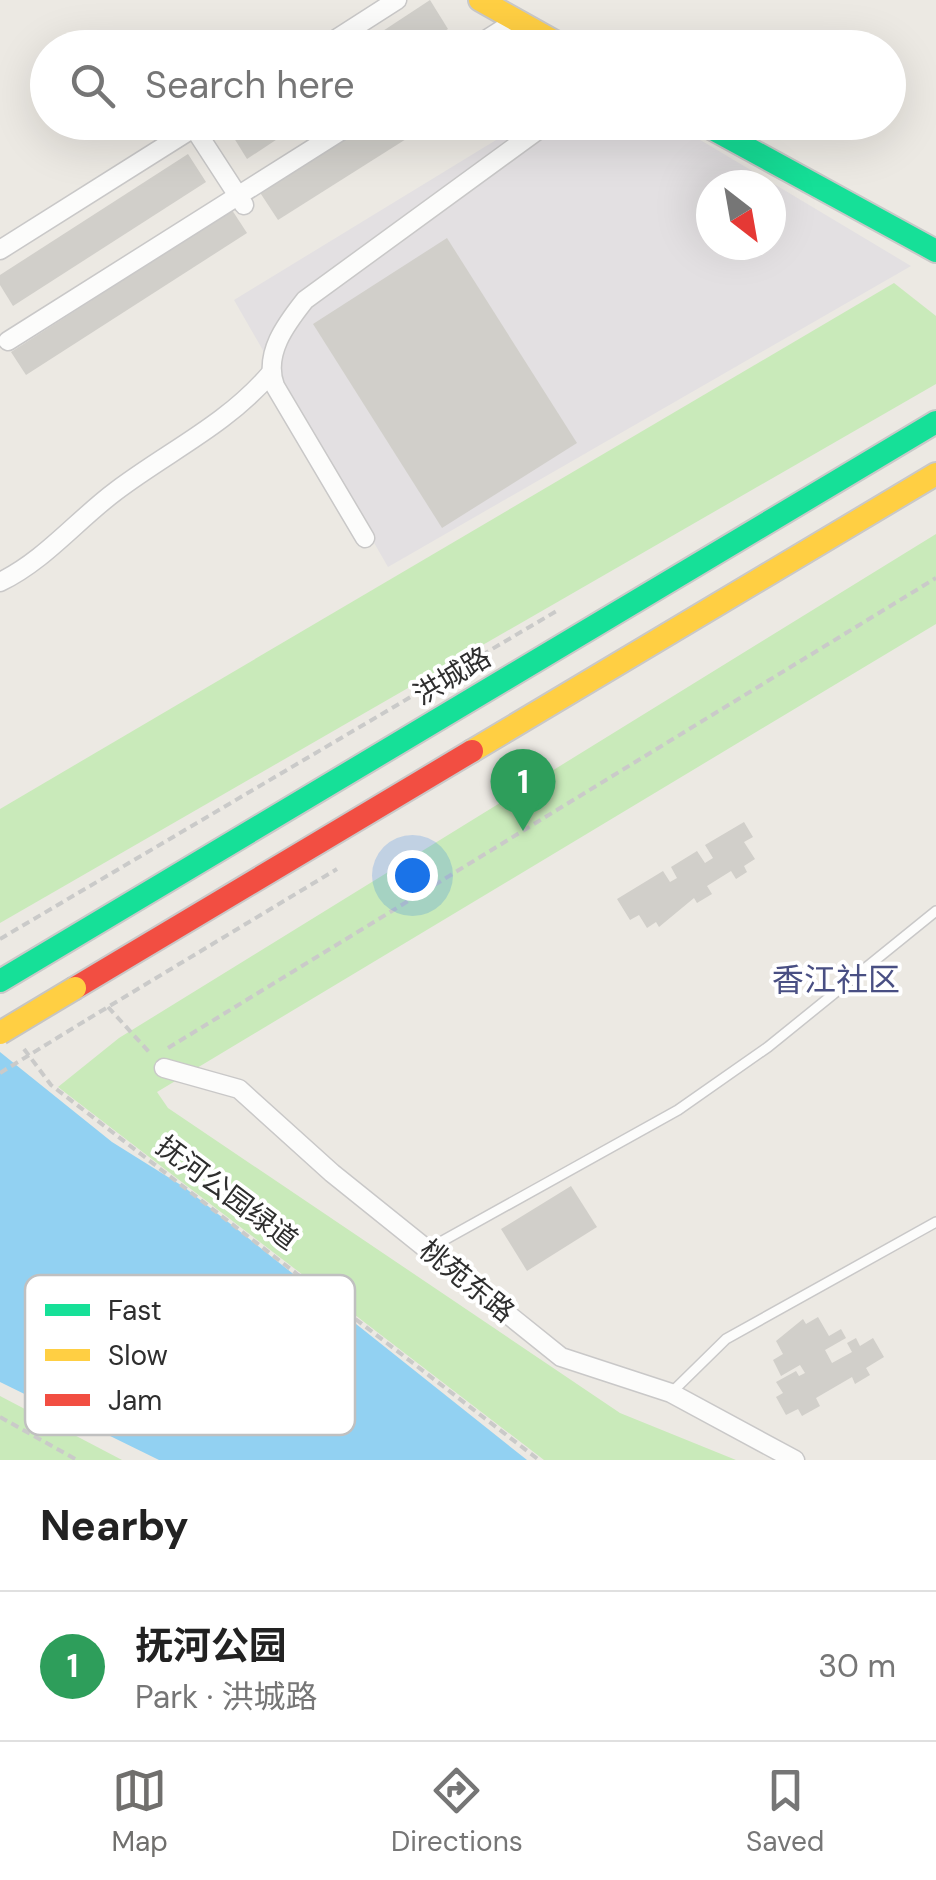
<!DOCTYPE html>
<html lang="en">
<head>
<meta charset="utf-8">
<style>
	body { margin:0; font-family:"DM Sans","Noto Sans SC",sans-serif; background:#f2f2f2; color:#222 }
	.compass { position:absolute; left:696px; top:170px; width:90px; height:90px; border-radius:50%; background:#fff; box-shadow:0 10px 40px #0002; rotate:149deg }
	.you { position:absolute; left:412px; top:875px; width:35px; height:35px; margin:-25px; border:8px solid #fff; border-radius:50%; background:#1a73e8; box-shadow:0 0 0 15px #1a73e833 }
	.badge { display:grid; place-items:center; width:65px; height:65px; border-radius:50%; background:#706f6d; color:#fff; font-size:32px; font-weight:700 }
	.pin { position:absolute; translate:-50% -82px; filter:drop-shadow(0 2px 5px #0008) }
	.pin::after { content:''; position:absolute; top:52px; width:35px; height:30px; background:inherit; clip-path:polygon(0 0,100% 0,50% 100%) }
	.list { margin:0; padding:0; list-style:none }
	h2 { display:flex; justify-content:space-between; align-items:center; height:130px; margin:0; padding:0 40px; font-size:42px }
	h2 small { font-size:32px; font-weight:400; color:#767676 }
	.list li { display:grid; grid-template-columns:65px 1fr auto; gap:30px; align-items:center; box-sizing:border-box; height:150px; padding:0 40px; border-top:2px solid #e0e0e0 }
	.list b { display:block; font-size:38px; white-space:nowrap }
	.list p { margin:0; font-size:32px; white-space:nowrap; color:#767676 }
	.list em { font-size:32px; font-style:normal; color:#767676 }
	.icon { flex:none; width:55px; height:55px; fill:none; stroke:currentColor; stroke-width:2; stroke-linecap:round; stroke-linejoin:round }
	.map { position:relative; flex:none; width:936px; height:1460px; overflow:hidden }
	.search { position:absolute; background:#fff; box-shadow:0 10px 40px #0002; left:30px; right:30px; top:30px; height:110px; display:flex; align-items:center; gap:25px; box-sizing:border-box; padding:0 35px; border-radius:55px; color:#767676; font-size:38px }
	.sheet { height:280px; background:#fff }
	nav { display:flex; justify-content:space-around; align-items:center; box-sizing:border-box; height:140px; border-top:2px solid #e0e0e0; background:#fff; font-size:28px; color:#767676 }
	nav a { display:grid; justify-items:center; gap:5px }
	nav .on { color:#706f6d }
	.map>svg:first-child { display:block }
	.industrial { fill:#e3e0e2; fill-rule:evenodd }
	.green { fill:#c9eaba }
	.water { fill:#92d1f2 }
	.building { fill:#d1cfca }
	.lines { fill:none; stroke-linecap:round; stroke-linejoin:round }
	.lane-casing { stroke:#c9c8c8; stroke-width:12 }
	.street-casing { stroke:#c9c8c8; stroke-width:21 }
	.fast-casing { stroke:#c9c8c8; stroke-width:26 }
	.slow-casing { stroke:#c9c8c8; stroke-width:26 }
	.jam-casing { stroke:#c9c8c8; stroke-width:26 }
	.path { stroke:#cacac9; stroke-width:4; stroke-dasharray:8 5; stroke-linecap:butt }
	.lane { stroke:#fcfcfb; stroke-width:9 }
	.street { stroke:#fcfcfb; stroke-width:18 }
	.fast { stroke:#16e098; stroke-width:22 }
	.slow { stroke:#ffcf43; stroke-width:22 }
	.jam { stroke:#f24e42; stroke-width:22 }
	.slow-bridge-casing { stroke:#c6c5c3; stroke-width:26; stroke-linecap:butt }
	.path-bridge { stroke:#cacac9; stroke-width:4; stroke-dasharray:8 5; stroke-linecap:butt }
	.slow-bridge { stroke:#ffcf43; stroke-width:22 }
	.labels { text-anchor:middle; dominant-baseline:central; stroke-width:8; stroke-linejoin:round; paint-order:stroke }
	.street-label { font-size:28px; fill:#2e2e2e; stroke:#fff }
	.quarter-label { font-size:32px; fill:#494f83; stroke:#fff }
	.key { fill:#fff; stroke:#c0c0c0; stroke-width:2.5 }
	.key-label { font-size:28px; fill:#2e2e2e }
</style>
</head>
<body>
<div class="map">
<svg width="936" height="1460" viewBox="0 0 936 1460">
	<rect width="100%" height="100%" fill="#ece9e3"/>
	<path class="industrial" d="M524 123H672L911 266 388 567 234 300ZM711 185H771V245H711Z"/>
	<g class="green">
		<polygon points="894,283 936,316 936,384 0,923 0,809"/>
		<polygon points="936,534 936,624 157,1092 168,1108 620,1413 736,1460 544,1460 58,1087 119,1038"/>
		<polygon points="0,1396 122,1460 0,1460"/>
	</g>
	<polygon class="water" points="0,1052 112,1142 184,1187 527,1460 159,1460 0,1382"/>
	<g class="building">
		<polygon points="430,0 448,29 419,48 357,48"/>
		<polygon points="241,122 303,122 247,159 229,130"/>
		<polygon points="367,122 433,122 278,220 259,191"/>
		<polygon points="188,154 206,182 13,306 0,285 0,275"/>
		<polygon points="232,210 247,233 26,375 11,352"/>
		<polygon points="447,238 577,443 442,528 313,324"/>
		<polygon points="744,822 753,837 744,842 755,859 744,866 747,872 736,879 731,871 707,886 712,894 697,903 694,898 659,927 656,922 647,928 639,915 630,920 617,899 663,871 670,882 677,878 671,867 697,851 705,863 713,858 705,845"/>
		<polygon points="571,1186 597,1227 527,1271 501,1229"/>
		<polygon points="818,1317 829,1336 841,1329 846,1338 825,1350 832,1363 852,1352 847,1343 856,1338 860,1346 873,1338 884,1357 866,1368 870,1375 855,1384 852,1377 816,1398 820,1406 802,1416 798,1409 786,1415 776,1397 783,1393 776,1382 796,1371 799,1376 805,1373 800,1365 781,1376 773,1360 783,1354 776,1341 803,1319 806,1324"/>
	</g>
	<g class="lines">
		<g class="lane-casing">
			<g id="lane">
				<polyline points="428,1249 678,1110 768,1047 936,911"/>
				<polyline points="671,1393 726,1339 936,1222"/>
			</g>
		</g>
		<g class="street-casing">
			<g id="street">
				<polyline points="322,48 397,0"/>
				<polyline points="473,48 517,20"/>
				<polyline points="194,128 244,205"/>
				<polyline points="0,250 203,122"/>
				<polyline points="8,341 355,122"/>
				<path d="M365 538 275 386C263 354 286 324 305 300L549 122"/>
				<path d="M0 582C44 561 77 520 116 491 169 451 226 425 270 374"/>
				<polyline points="164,1068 239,1089 332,1173 561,1357 671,1393 795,1460"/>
			</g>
		</g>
		<g class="fast-casing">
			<g id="fast">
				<polyline points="700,122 936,251"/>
				<polyline points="0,981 936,422"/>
			</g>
		</g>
		<g class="slow-casing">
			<g id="slow">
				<polyline points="480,0 566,48"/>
				<polyline points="472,751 936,474"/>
			</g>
		</g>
		<g class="jam-casing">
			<polyline id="jam" points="75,988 472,751"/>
		</g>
		<g class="path">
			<polyline points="0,939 560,609"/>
			<polyline points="108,1007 150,1053"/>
			<polyline points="88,1019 337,869"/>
			<polyline points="168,1048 936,578"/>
			<polyline points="24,1049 51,1085 539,1460"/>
			<polyline points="0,1417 77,1460"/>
		</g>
		<use href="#lane" class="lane"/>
		<use href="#street" class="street"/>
		<use href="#fast" class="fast"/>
		<use href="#slow" class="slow"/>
		<use href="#jam" class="jam"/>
		<g class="slow-bridge-casing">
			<polyline id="slow-bridge" points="0,1033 75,988"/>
		</g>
		<polyline class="path-bridge" points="0,1073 88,1019"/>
		<use href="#slow-bridge" class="slow-bridge"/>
	</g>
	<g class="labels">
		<g class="street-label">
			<text transform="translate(452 676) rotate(-31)">洪城路</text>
			<text transform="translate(227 1193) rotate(37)">抚河公园绿道</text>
			<text transform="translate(467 1281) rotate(39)">桃苑东路</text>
		</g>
		<g class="quarter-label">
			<text x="836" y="980">香江社区</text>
		</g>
	</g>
	<rect x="25" y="1275" width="330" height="160" rx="15" class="key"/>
	<rect x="45" y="1304" width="45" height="12" fill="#16e098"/>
	<rect x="45" y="1349" width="45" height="12" fill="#ffcf43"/>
	<rect x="45" y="1394" width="45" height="12" fill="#f24e42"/>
	<g class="key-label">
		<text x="108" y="1320">Fast</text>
		<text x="108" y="1365">Slow</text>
		<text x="108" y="1410">Jam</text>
	</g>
</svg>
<svg class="compass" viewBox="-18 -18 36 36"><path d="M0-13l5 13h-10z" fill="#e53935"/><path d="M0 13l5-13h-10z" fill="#767676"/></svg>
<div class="you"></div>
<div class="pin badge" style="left:523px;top:831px;background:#2e9e5b">1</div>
<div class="search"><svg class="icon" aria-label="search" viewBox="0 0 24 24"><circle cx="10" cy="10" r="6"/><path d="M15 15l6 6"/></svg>Search here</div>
</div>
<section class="sheet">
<h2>Nearby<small></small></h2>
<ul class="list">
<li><span class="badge" style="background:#2e9e5b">1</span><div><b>抚河公园</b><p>Park · 洪城路</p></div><em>30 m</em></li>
</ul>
</section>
<nav>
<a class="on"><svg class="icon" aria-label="map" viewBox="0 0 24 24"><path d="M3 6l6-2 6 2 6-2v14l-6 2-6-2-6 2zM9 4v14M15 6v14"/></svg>Map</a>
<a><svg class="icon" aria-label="directions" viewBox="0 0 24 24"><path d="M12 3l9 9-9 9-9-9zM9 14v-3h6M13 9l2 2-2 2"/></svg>Directions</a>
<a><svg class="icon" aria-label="saved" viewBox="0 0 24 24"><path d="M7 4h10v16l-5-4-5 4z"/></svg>Saved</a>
</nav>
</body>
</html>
